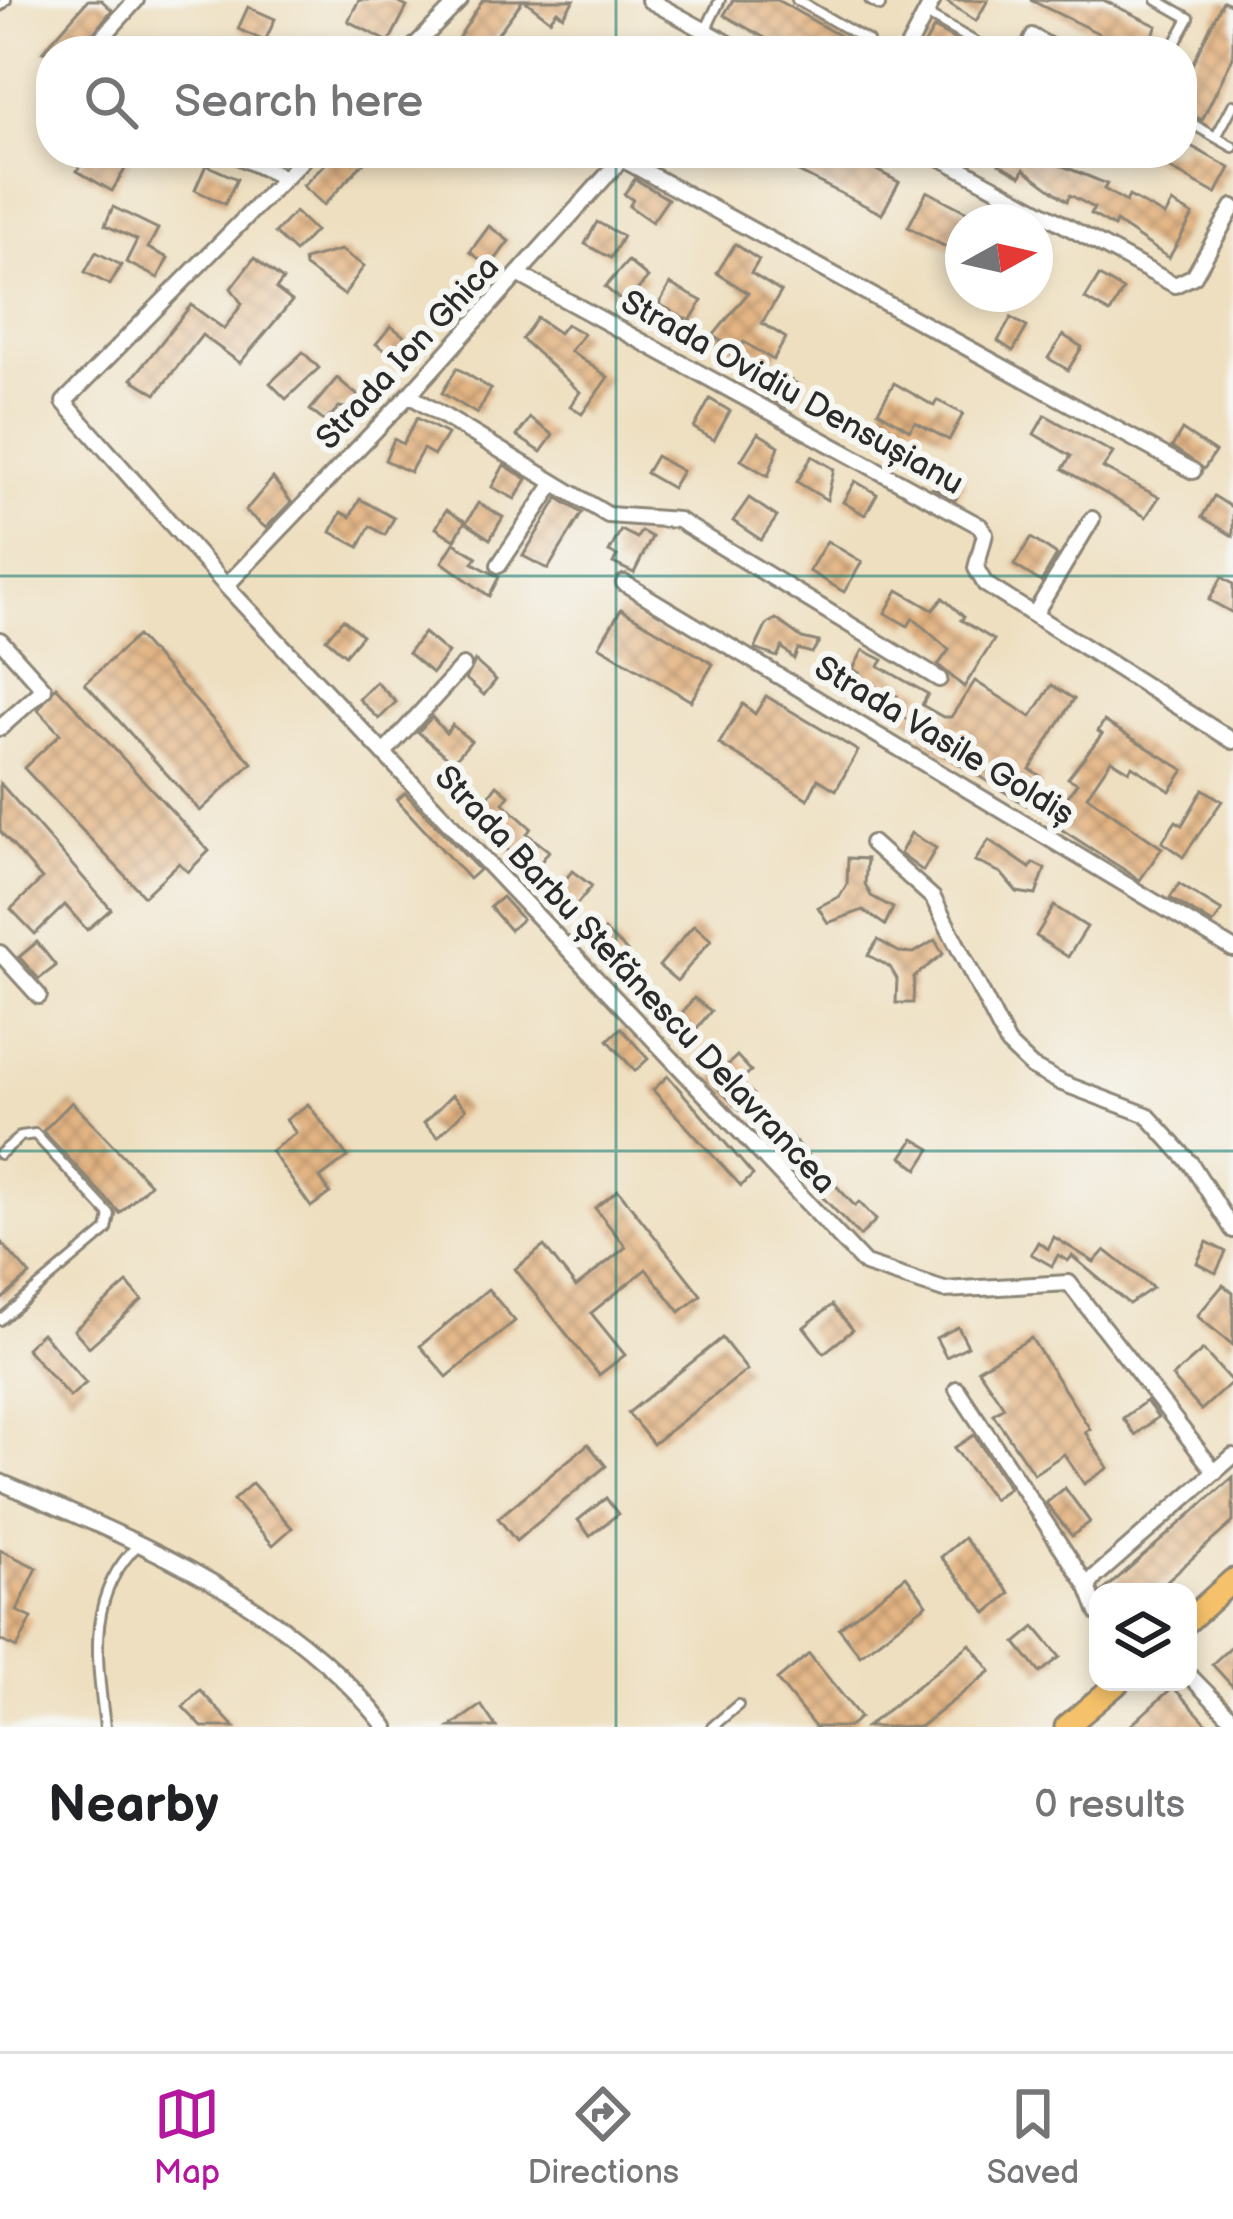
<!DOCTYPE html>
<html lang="en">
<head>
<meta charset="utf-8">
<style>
	body { margin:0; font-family:"Balsamiq Sans",sans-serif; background:#f6f6f6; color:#202124 }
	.controls { position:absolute; right:36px; bottom:36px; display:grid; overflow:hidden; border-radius:24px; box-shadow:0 6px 18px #0003 }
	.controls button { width:108px; height:108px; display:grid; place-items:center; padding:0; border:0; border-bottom:3px solid #e0e0e0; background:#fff; color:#202124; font:60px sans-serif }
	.compass { position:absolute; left:945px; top:204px; width:108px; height:108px; border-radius:50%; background:#fff; box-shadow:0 6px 18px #0003; rotate:82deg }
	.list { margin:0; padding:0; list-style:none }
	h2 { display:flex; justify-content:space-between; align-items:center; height:156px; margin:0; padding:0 48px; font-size:51px }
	h2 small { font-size:39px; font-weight:400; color:#757577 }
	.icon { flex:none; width:66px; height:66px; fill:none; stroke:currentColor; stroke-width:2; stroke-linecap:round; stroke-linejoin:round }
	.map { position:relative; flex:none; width:1233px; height:1727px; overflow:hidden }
	.search { position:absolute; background:#fff; box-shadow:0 6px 18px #0003; left:36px; right:36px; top:36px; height:132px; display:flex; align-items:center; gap:30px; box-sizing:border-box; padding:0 42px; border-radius:48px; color:#757577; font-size:45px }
	.sheet { height:324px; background:#fff }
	nav { display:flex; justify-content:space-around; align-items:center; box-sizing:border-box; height:168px; border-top:3px solid #e0e0e0; background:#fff; font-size:33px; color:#757577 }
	nav a { display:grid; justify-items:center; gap:6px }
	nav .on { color:#b5179e }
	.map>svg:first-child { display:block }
	.building { fill:url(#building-cross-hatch) }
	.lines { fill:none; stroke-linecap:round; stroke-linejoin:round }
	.service-casing { stroke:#8c8576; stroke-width:14 }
	.minor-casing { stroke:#8c8576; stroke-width:20 }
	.primary-casing { stroke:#8c8576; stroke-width:27 }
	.service { stroke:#fff; stroke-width:8 }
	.minor { stroke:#fff; stroke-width:14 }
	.primary { stroke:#f5c16b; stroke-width:21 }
	.grid { fill:none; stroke:#0f766e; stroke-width:3; stroke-opacity:0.55 }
	.labels { text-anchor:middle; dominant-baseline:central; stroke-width:12; stroke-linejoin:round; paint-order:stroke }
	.street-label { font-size:33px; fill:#2b2b2b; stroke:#f6f6f2 }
</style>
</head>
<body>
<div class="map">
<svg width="1233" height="1727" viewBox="0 0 1233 1727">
	<defs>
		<pattern id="building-cross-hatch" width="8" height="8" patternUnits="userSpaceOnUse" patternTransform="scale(3)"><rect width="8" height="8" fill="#e4b584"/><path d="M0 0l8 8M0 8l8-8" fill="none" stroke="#b9936c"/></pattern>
	</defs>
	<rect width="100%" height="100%" fill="#f6f6f2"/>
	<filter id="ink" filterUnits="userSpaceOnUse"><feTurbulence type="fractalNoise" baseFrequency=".00833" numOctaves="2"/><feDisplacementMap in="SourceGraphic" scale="24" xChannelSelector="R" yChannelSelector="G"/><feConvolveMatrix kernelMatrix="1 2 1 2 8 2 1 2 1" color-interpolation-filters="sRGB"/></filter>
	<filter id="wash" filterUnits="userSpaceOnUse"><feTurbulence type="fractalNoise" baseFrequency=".004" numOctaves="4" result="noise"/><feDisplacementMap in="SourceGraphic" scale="48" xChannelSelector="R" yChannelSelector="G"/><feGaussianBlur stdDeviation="2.7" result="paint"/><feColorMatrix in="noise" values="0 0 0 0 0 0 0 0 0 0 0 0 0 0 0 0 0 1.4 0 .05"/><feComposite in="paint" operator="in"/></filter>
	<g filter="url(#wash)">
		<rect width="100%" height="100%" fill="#eedfc0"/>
		<g id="blocks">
			<g class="building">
				<polygon points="88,0 101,0 112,10 79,51 43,51"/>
				<polygon points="359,0 393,0 407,7 389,42 348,21"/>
				<polygon points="483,0 523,0 485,51 450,51"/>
				<polygon points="524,0 574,0 563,16 557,11 550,20"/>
				<polygon points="733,0 777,0 866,51 788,51 724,15"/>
				<polygon points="944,0 988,0 976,21"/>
				<polygon points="1030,0 1103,0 1157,26 1145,51 1135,51"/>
				<polygon points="1223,1 1233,5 1233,57 1202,120 1182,110 1182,85"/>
				<polygon points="248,7 275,19 265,41 238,29"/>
				<polygon points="934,28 974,51 921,51"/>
				<polygon points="1182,141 1230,168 1216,194 1142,153 1182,153"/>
				<polygon points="87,153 121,153 131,159 112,191 77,171"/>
				<polygon points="336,153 358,153 366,160 324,205 303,186"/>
				<polygon points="761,153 868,153 863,163 899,182 882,214"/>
				<polygon points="1004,153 1053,153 1062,158 1058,164 1107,184 1104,189 1126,202 1129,196 1165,216 1172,203 1193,215 1169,258 1116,222 1114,227 1091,214 1094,208 1070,195 1067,201 1024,169 1021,176 998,163"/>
				<polygon points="206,165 237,179 225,204 195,190"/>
				<polygon points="635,179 668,199 652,222 629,206 633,200 624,194"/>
				<polygon points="927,191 986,222 963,222 963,256 908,227"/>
				<polygon points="113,207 158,229 148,248 168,258 158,278 126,262 137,240 105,225"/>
				<polygon points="295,212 315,231 295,252 275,233"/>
				<polygon points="597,222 623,236 611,258 585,244"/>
				<polygon points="489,226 509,241 490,267 470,252"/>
				<polygon points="735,244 759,260 751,273 781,292 762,323 786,338 773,360 744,342 738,352 713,336 748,293 717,273"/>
				<polygon points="341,250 364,266 344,295 305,267 304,260"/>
				<polygon points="96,252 121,265 110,285 85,272"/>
				<polygon points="254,258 283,280 276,289 292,301 240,363 202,335 156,394 132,379 191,305 224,329 242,304 231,288"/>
				<polygon points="628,261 648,278 625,304 605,287"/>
				<polygon points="1099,276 1123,290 1110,313 1085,299"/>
				<polygon points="670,284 702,301 690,321 659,304"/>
				<polygon points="537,318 559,333 566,324 584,334 570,351 608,377 582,414 570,406 580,392 522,339"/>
				<polygon points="1011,318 1027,327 1013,351 998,341"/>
				<polygon points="391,326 413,343 400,361 376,344"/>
				<polygon points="1063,335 1082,347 1068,370 1048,358"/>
				<polygon points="303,352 319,368 286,399 270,383"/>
				<polygon points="457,368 491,389 477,414 442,393"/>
				<polygon points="778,373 799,385 786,407 770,397"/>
				<polygon points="337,378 363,400 354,410 339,407 325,422 310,410"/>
				<polygon points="894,383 934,406 937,400 963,414 949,440 915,422 910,430 878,411"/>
				<polygon points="710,399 730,411 714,440 694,428"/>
				<polygon points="1045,415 1113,453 1103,468 1159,497 1146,517 1063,469 1071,456 1034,434"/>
				<polygon points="417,418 447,434 434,455 423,449 410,472 385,460 394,439 403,444"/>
				<polygon points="530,418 553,435 541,452 517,436"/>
				<polygon points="1182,430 1215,452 1204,469 1172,447"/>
				<polygon points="758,433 779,446 768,476 741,460"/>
				<polygon points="656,456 682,471 672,488 646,473"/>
				<polygon points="812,456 834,469 827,500 797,482"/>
				<polygon points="504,465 527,479 515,499 492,487"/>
				<polygon points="944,470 965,482 955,500 933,488"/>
				<polygon points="273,478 291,502 266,528 245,511"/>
				<polygon points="855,481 877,494 865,515 843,502"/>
				<polygon points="1214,496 1233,508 1233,536 1202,517"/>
				<polygon points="558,498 582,513 548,569 523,556"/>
				<polygon points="749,498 777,517 761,540 733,521"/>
				<polygon points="360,499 394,518 385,535 370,526 359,547 331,532 341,512 350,517"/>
				<polygon points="478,503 503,517 490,539 466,523"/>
				<polygon points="446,510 465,521 455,540 436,528"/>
				<polygon points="621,530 637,538 641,531 652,537 634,573 613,563 617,556 609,552"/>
				<polygon points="1031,538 1057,555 1041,582 1014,565"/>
				<polygon points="827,541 862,562 844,592 809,571"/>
				<polygon points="454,543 477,557 473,563 499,577 489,596 442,562"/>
				<polygon points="1222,577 1233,584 1233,613 1209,600"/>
				<polygon points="898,590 933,610 943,598 964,617 961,620 994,640 964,687 938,665 949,650 913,618 908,626 885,613"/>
				<polygon points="621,609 713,664 691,701 599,646"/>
				<polygon points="343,619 362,635 345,655 326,639"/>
				<polygon points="776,619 802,638 819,642 812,653 798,649 794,659 782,647 777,657 755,649 767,624"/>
				<polygon points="424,633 448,653 432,673 408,653"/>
				<polygon points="137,636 252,763 200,811 85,683"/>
				<polygon points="863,650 883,660 879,666 928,694 922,705 943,717 951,717 975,681 1031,717 1052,685 1074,699 1030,769 1043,778 1026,805 920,740 925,729 889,710 897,696 856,679 859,673 853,669"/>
				<polygon points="475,661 496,680 484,695 466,679"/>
				<polygon points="376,682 396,702 379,719 359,699"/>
				<polygon points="56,686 209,851 188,872 179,863 144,896 24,768 60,734 38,710"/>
				<polygon points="766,696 858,751 836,790 818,779 808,799 719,744 743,704 755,714"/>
				<polygon points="432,717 446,733 452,725 471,741 453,762 418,732"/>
				<polygon points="1104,721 1184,770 1170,791 1132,766 1129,771 1111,760 1087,796 1162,848 1140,880 1050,822 1077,783 1068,778 1102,734 1098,731"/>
				<polygon points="0,783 111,909 87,930 65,905 35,934 11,909 42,879 0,831"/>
				<polygon points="497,785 509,795 503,803 531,828 527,834 549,851 534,871 486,833 498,817 482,805"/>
				<polygon points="1203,789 1222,801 1183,857 1162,842 1176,821 1182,825"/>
				<polygon points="405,793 479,870 469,879 397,800"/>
				<polygon points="911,833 936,848 923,871 900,854"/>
				<polygon points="989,840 1030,868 1033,863 1045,869 1036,895 1017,892 1001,873 975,861"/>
				<polygon points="848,858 867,859 865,884 871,896 893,908 885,925 863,910 828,923 818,907 840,896 847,884"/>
				<polygon points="572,871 592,886 569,914 550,899"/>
				<polygon points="1179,884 1222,911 1213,924 1170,898"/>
				<polygon points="502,897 522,919 510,930 490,907"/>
				<polygon points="1054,906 1087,927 1068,957 1036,936"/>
				<polygon points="694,925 711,940 677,981 659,966"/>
				<polygon points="604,930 627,951 611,969 590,949"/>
				<polygon points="878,940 899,952 914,953 935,940 943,954 914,977 913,1003 896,1003 897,979 890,967 868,955"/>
				<polygon points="37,942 56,966 39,979 19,957"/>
				<polygon points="694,998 711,1011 693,1033 675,1022"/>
				<polygon points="621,1028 648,1059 635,1071 608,1040"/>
				<polygon points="737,1056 751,1071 740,1081 753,1094 740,1110 711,1081"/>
				<polygon points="668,1076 753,1175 741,1186 653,1090"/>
				<polygon points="452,1095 466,1109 438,1137 424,1123"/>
				<polygon points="72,1102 150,1184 120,1213 43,1131"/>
				<polygon points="308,1104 348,1157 320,1178 330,1193 311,1207 271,1151 296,1133 286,1120"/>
				<polygon points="788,1134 855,1206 859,1202 876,1220 860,1236 774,1147"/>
				<polygon points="914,1139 931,1149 918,1169 902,1157"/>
				<polygon points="618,1190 701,1295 680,1312 646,1269 591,1313 625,1355 599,1375 515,1269 544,1246 576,1287 626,1247 595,1208"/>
				<polygon points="1054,1237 1094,1262 1105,1250 1153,1288 1129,1304 1072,1256 1068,1261 1058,1255 1052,1266 1031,1254 1038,1242 1048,1249"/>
				<polygon points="0,1241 30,1275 0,1301"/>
				<polygon points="1207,1242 1226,1252 1216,1273 1197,1263"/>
				<polygon points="127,1283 142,1300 89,1347 74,1330"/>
				<polygon points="1223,1285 1233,1293 1233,1345 1197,1316"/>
				<polygon points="488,1289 515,1321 447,1377 420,1346"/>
				<polygon points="832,1305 853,1330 824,1353 804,1327"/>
				<polygon points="958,1327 968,1346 946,1357 936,1338"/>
				<polygon points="42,1333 86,1383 70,1397 26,1348"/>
				<polygon points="722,1338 747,1370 653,1444 628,1413"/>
				<polygon points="1031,1338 1090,1429 1085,1432 1108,1468 1084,1484 1064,1454 1034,1474 993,1414 1004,1407 978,1369"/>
				<polygon points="1203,1350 1232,1382 1201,1410 1172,1377"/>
				<polygon points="1146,1401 1158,1417 1135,1435 1123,1418"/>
				<polygon points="974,1435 1009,1488 993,1499 954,1448"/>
				<polygon points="588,1444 606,1466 516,1541 498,1518"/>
				<polygon points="1233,1477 1233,1522 1154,1592 1102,1592"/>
				<polygon points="252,1483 292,1528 273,1545 233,1500"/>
				<polygon points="1065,1488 1090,1522 1072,1536 1046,1503"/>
				<polygon points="606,1498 618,1514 590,1536 578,1520"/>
				<polygon points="964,1538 1010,1593 987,1613 941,1557"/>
				<polygon points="0,1550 37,1568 17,1611 32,1618 17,1648 0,1640"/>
				<polygon points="906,1576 927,1604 860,1655 839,1628"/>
				<polygon points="1035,1627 1060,1657 1040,1673 1016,1643"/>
				<polygon points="970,1644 991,1671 920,1727 866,1727"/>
				<polygon points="1233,1645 1233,1687 1212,1664"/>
				<polygon points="809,1654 860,1717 849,1727 815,1727 777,1680"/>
				<polygon points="1173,1687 1210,1727 1129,1727"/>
				<polygon points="200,1690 234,1727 202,1727 183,1707"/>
				<polygon points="481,1705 496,1727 450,1727"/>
			</g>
		</g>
	</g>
	<g filter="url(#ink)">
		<use href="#blocks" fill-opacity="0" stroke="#8c8576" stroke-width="3"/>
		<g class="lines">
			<g class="service-casing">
				<g id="service">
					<polyline points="797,0 868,41"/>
					<polyline points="870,0 880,6"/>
					<polyline points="1157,0 1189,18 1171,51"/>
					<polyline points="0,6 6,0"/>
					<polyline points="926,14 991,51"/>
					<polyline points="705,31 720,0"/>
					<polyline points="1023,51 1032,33 1064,51"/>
					<polyline points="1182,118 1233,147"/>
					<polyline points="1216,137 1233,105"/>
					<polyline points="1106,153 1115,153"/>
					<polyline points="0,1154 21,1136 35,1134 110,1215 107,1230 0,1320"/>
					<path d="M105 1727C97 1660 85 1596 138 1545"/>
					<polyline points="712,1727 738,1705"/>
				</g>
			</g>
			<g class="minor-casing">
				<g id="minor">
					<polyline points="649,0 742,51"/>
					<polyline points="90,51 136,0"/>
					<polyline points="410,51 460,0"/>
					<polyline points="906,51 933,0"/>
					<polyline points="231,153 285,178"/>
					<polyline points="309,153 64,402 226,586 865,1264 944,1290 1069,1283 1215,1472"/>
					<polyline points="932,153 1175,285 1194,276 1233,207"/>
					<polyline points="622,159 1193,471"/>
					<polyline points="518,274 980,526 985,534 976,568 985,584 1233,741"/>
					<polyline points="409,395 608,515 678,520 939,679"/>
					<polyline points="499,565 554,483"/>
					<polyline points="624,583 1233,949"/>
					<polyline points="226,586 409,395 626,154"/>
					<polyline points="1034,615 1092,519"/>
					<polyline points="0,640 44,689 0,728"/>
					<polyline points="384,753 463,666"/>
					<polyline points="872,843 933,898 1008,1044 1032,1067 1062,1083 1147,1115 1191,1164 1233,1230"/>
					<polyline points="0,953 39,996"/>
					<polyline points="957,1389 1088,1587"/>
					<path d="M0 1482C140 1542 290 1604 386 1727"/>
					<polyline points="1098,1613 1088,1587 1095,1577 1233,1456"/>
					<polyline points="1188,1674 1233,1720"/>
				</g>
			</g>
			<g class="primary-casing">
				<g id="primary">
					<polyline points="1188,1621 1233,1580"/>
					<polyline points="1066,1727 1119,1682"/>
				</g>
			</g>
			<use href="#service" class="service"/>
			<use href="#minor" class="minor"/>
			<use href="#primary" class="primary"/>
		</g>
	</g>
	<path class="grid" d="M616 0V51M616 153V1727M0 576H1233M0 1151H1233"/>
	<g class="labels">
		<g class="street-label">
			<text transform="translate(408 353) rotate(-47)">Strada Ion Ghica</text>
			<text transform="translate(792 393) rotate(29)">Strada Ovidiu Densușianu</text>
			<text transform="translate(944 741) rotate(31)">Strada Vasile Goldiș</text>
			<text transform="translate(635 980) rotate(47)">Strada Barbu Ștefănescu Delavrancea</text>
		</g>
	</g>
</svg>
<div class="controls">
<button><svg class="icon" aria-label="layers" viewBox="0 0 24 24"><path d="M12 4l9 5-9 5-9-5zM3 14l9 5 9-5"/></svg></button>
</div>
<svg class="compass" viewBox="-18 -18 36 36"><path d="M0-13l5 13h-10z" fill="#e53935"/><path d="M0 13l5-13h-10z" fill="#757577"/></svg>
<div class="search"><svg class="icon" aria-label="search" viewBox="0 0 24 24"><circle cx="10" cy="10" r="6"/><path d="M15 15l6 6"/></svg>Search here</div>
</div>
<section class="sheet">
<h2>Nearby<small>0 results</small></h2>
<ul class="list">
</ul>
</section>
<nav>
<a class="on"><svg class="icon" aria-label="map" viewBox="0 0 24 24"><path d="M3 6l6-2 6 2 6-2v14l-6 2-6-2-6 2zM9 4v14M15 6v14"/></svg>Map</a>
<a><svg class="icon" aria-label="directions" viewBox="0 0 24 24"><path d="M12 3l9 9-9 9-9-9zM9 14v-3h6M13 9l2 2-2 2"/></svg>Directions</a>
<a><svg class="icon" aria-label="saved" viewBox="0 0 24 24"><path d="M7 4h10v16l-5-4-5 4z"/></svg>Saved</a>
</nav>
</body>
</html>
